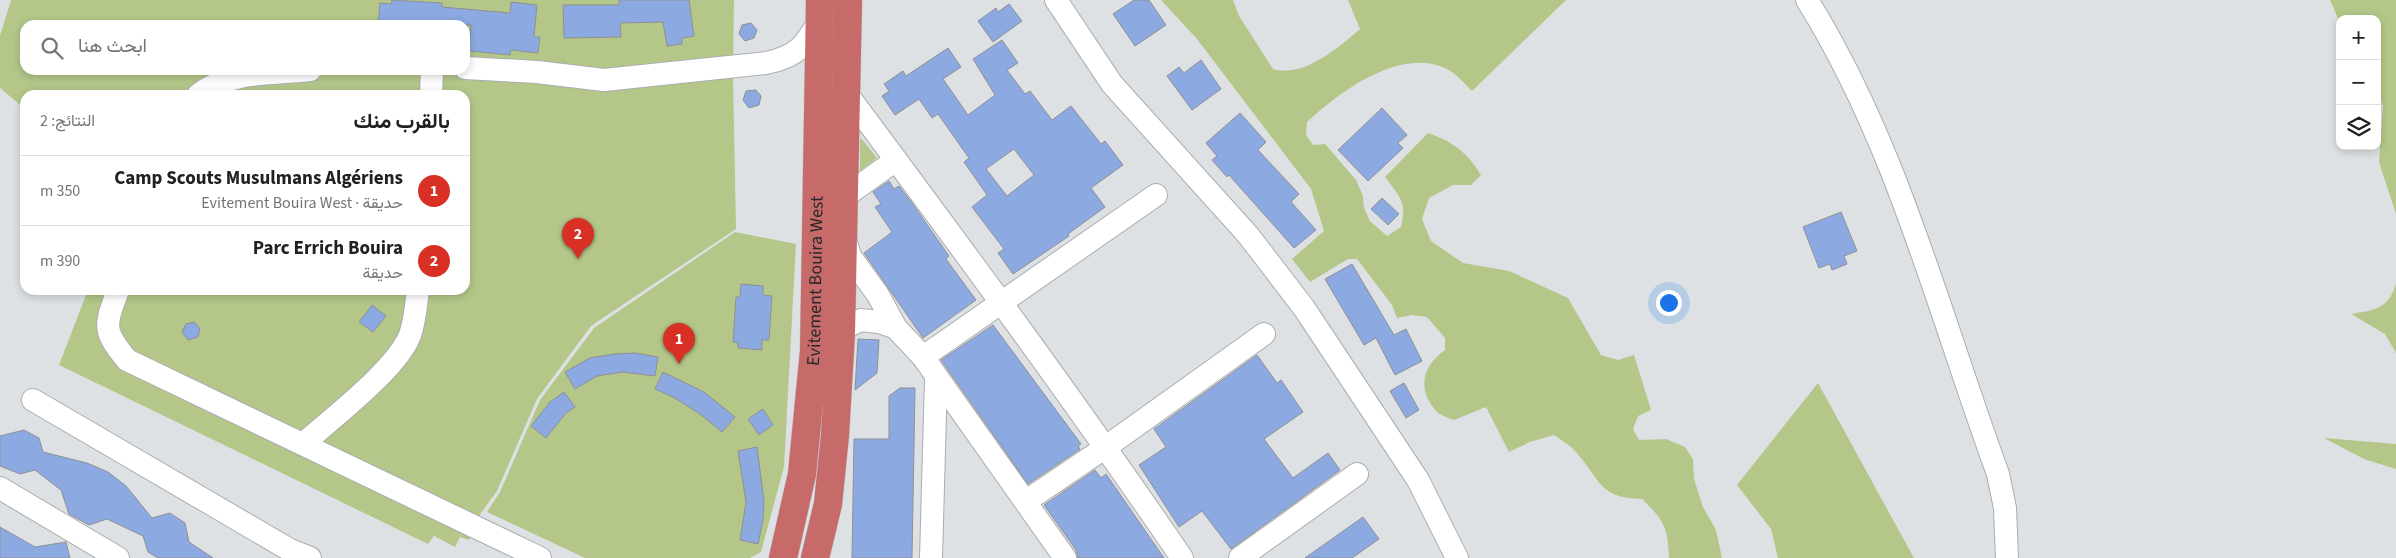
<!DOCTYPE html>
<html lang="ar">
<head>
<meta charset="utf-8">
<style>
	body { margin:0; font-family:"Source Sans 3",Vazirmatn,sans-serif; background:#f2f2f2; color:#202124; direction:rtl }
	.controls { position:absolute; right:15px; top:15px; display:grid; overflow:hidden; border-radius:10px; box-shadow:0 2px 8px #0003 }
	.controls button { width:45px; height:45px; display:grid; place-items:center; padding:0; border:0; border-bottom:1px solid #e0e0e0; background:#fff; color:#202124; font:25px sans-serif }
	.you { position:absolute; left:1668px; top:302px; width:18px; height:18px; margin:-12px; border:4px solid #fff; border-radius:50%; background:#1a73e8; box-shadow:0 0 0 8px #1a73e833 }
	.badge { display:grid; place-items:center; width:32px; height:32px; border-radius:50%; background:#d93025; color:#fff; font-size:16px; font-weight:700 }
	.pin { position:absolute; translate:-50% -41px; filter:drop-shadow(0 1px 2px #0008) }
	.pin::after { content:''; position:absolute; top:26px; width:18px; height:15px; background:inherit; clip-path:polygon(0 0,100% 0,50% 100%) }
	.list { margin:0; padding:0; list-style:none }
	h2 { display:flex; justify-content:space-between; align-items:center; height:65px; margin:0; padding:0 20px; font-size:21px }
	h2 small { font-size:16px; font-weight:400; color:#757577 }
	.list li { display:grid; grid-template-columns:32px 1fr auto; gap:15px; align-items:center; box-sizing:border-box; height:70px; padding:0 20px; border-top:1px solid #e0e0e0 }
	.list b { display:block; font-size:19px; white-space:nowrap }
	.list p { margin:0; font-size:16px; white-space:nowrap; color:#757577 }
	.list em { font-size:16px; font-style:normal; color:#757577 }
	.icon { flex:none; width:28px; height:28px; fill:none; stroke:currentColor; stroke-width:2; stroke-linecap:round; stroke-linejoin:round }
	.map { position:relative; flex:none; width:2396px; height:558px; overflow:hidden; direction:ltr }
	.search { position:absolute; background:#fff; box-shadow:0 2px 8px #0003; left:20px; top:20px; width:450px; height:55px; display:flex; align-items:center; gap:12px; box-sizing:border-box; padding:0 18px; border-radius:15px; color:#757577; font-size:19px }
	.panel { position:absolute; background:#fff; box-shadow:0 2px 8px #0003; left:20px; top:90px; width:450px; height:205px; border-radius:15px; direction:rtl }
	.map>svg:first-child { display:block }
	.green { fill:#b4c789; fill-rule:evenodd }
	.building { fill:#8caae1; stroke:#8e9093; fill-rule:evenodd }
	.lines { fill:none; stroke-linecap:round; stroke-linejoin:round }
	.minor-casing { stroke:#aaadb0; stroke-width:24 }
	.highway-casing { stroke:#bebebf; stroke-width:29 }
	.minor { stroke:#fff; stroke-width:22 }
	.highway { stroke:#c76a6a; stroke-width:28 }
	.labels { text-anchor:middle; dominant-baseline:central; stroke-width:4.5; stroke-linejoin:round; paint-order:stroke }
	.street-label { font-size:18px; fill:#28282a; stroke:#fff }
</style>
</head>
<body>
<div class="map">
<svg width="2396" height="558" viewBox="0 0 2396 558">
	<rect width="100%" height="100%" fill="#dee1e4"/>
	<g class="green">
		<path d="M11 0H734L733 75 736 229 591 326 537 399 497 491 481 513 469 540 460 537 455 547 434 536 428 544 59 365 88 290H465V95H25V109L0 88V36ZM25 25H465V70H25Z"/>
		<path d="M1161 0H1233L1239 16 1273 69C1304 78 1338 48 1360 29L1348 0H1566L1472 91C1466 85 1459 77 1452 72 1406 42 1340 91 1307 122L1306 135 1313 145 1325 144 1356 180 1363 196 1364 208 1370 221 1387 236 1401 227C1407 202 1400 197 1385 177L1428 133C1452 141 1468 153 1481 175L1471 185H1453L1429 198 1422 219 1431 241 1463 263 1509 271 1568 298 1601 355 1618 360 1634 355 1651 410 1638 416 1633 429 1639 440 1666 439 1685 447 1693 459 1694 479 1703 507 1716 530 1722 558H1669C1668 528 1664 520 1642 499 1598 498 1601 480 1576 452 1570 445 1561 440 1554 435L1530 442 1509 452 1486 407 1454 420C1448 418 1440 415 1436 411 1417 389 1422 366 1445 350V338L1427 317 1412 315 1397 318 1392 305 1357 259H1348L1310 282 1292 259 1324 231 1311 189 1197 39Z"/>
		<polygon points="2330,0 2396,0 2396,214 2379,162 2383,106 2377,88 2377,19 2340,19 2340,23"/>
		<polygon points="861,138 877,158 860,171 860,140"/>
		<polygon points="735,232 796,244 784,467 761,552 750,558 585,558 487,512 500,492 540,400 594,328"/>
		<path d="M2396 284V353L2385 334 2351 314C2375 310 2388 309 2396 284Z"/>
		<polygon points="1818,383 1914,558 1778,558 1771,529 1737,485"/>
		<polygon points="2324,438 2396,444 2396,469 2364,459"/>
	</g>
	<g class="building">
		<polygon points="392,0 442,3 442,7 510,13 511,2 537,5 534,37 540,37 538,53 511,50 510,55 469,51 471,25 378,25 380,3 391,4"/>
		<polygon points="619,0 689,0 694,36 682,38 682,44 667,46 663,22 620,23 621,37 564,38 563,5 619,5"/>
		<polygon points="1134,0 1149,0 1166,25 1135,46 1113,14"/>
		<polygon points="1009,4 1022,21 993,42 978,21 996,8 998,12"/>
		<polygon points="751,23 757,30 754,38 745,41 739,34 742,25"/>
		<path d="M1002 40 1018 63 1007 70 1025 94 1030 91 1052 120 1071 106 1101 144 1105 141 1123 165 1091 188 1105 207 1068 234 1069 236 1013 274 998 253 1004 249 972 207 987 195 964 162 969 158 938 114 932 118 919 99 895 115 882 96 889 91 884 84 903 71 906 76 948 48 961 67 943 79 968 115 995 95 973 59ZM1014 149 1034 175 1007 196 986 169Z"/>
		<polygon points="1201,60 1221,89 1192,110 1167,76 1179,67 1184,73"/>
		<polygon points="756,90 761,96 759,105 749,108 743,100 746,91"/>
		<polygon points="1382,108 1407,135 1398,143 1403,148 1368,181 1338,150"/>
		<polygon points="1240,113 1266,142 1258,150 1299,194 1291,202 1316,230 1294,248 1229,175 1227,177 1212,160 1217,156 1206,143"/>
		<polygon points="889,181 894,189 899,186 912,203 949,256 946,259 976,300 923,338 864,253 892,232 875,207 881,204 873,192"/>
		<polygon points="1382,198 1399,214 1388,225 1371,209"/>
		<polygon points="1841,212 1857,251 1844,256 1847,264 1832,270 1830,264 1819,268 1803,227"/>
		<polygon points="1352,264 1394,335 1406,329 1422,361 1395,375 1376,338 1364,345 1325,279"/>
		<polygon points="741,284 763,286 763,295 772,296 769,340 762,340 762,350 738,348 738,343 733,342 736,297 740,297"/>
		<polygon points="372,305 386,316 373,332 359,322"/>
		<polygon points="194,322 200,329 198,337 188,340 182,332 186,324"/>
		<polygon points="993,325 1081,444 1078,446 1080,449 1028,484 941,360"/>
		<polygon points="858,339 879,340 877,373 855,390"/>
		<polygon points="635,353 658,357 655,376 623,372 597,376 575,389 565,372 590,358 614,354"/>
		<polygon points="1257,355 1277,383 1281,380 1303,412 1264,439 1293,478 1328,453 1340,470 1231,549 1202,511 1179,527 1139,465 1166,447 1154,429"/>
		<polygon points="663,372 704,392 735,417 722,432 700,414 673,397 655,389"/>
		<polygon points="1404,383 1419,410 1406,418 1390,391"/>
		<polygon points="900,388 915,388 912,558 852,558 854,439 889,439 889,396"/>
		<polygon points="564,392 575,407 566,413 546,438 531,426 550,402"/>
		<polygon points="763,409 773,425 759,435 748,419"/>
		<polygon points="24,430 39,438 43,452 87,463 108,472 126,486 152,518 170,513 185,523 189,542 213,558 158,558 148,552 143,536 107,519 89,525 69,514 61,490 35,470 20,474 0,466 0,436"/>
		<polygon points="757,447 764,501 763,520 758,544 740,540 746,502 738,451"/>
		<polygon points="1095,470 1101,478 1106,474 1164,558 1078,558 1076,550 1044,505"/>
		<polygon points="1363,517 1379,539 1352,558 1305,558"/>
		<polygon points="0,527 35,547 66,542 70,558 0,558"/>
	</g>
	<g class="lines">
		<g class="minor-casing">
			<g id="minor">
				<polyline points="1056,0 1112,84 1248,235 1304,308 1418,480 1457,558"/>
				<path d="M1807 0C1897 144 1940 316 1998 474L2005 508 2007 558"/>
				<path d="M465 68 537 72 604 80 766 63C797 57 806 45 820 19"/>
				<path d="M847 94C961 247 1074 400 1182 558"/>
				<path d="M198 95C228 71 273 74 310 70"/>
				<polyline points="431,95 432,70"/>
				<polyline points="844,197 896,160"/>
				<polyline points="845,238 850,256 878,295 896,328"/>
				<path d="M118 290C105 326 102 330 127 360L540 558"/>
				<polyline points="841,333 850,325 861,320 879,322 896,328 923,357"/>
				<polyline points="33,400 290,550 310,558"/>
				<path d="M303 444C331 419 397 369 410 335 415 321 416 305 418 290"/>
				<polyline points="0,488 118,558"/>
				<polyline points="1026,501 1106,447 1264,334"/>
				<polyline points="931,558 936,378"/>
				<polyline points="1065,558 923,357 1156,195"/>
				<polyline points="1240,558 1357,474"/>
			</g>
		</g>
		<g class="highway-casing">
			<g id="highway">
				<path id="s1" d="M783 558 802 474 814 351 820 0"/>
				<polyline points="815,558 828,504 835,435 841,333 848,0"/>
			</g>
		</g>
		<use href="#minor" class="minor"/>
		<use href="#highway" class="highway"/>
	</g>
	<g class="labels">
		<g class="street-label">
			<text stroke="none"><textPath href="#s1" startOffset="280">Evitement Bouira West</textPath></text>
		</g>
	</g>
</svg>
<div class="controls">
<button>+</button>
<button>−</button>
<button><svg class="icon" aria-label="layers" viewBox="0 0 24 24"><path d="M12 4l9 5-9 5-9-5zM3 14l9 5 9-5"/></svg></button>
</div>
<div class="you"></div>
<div class="pin badge" style="left:679px;top:364px">1</div>
<div class="pin badge" style="left:578px;top:259px">2</div>
<div class="search"><svg class="icon" aria-label="search" viewBox="0 0 24 24"><circle cx="10" cy="10" r="6"/><path d="M15 15l6 6"/></svg>ابحث هنا</div>
<section class="panel">
<h2>بالقرب منك<small>النتائج: 2</small></h2>
<ul class="list">
<li><span class="badge">1</span><div><b>Camp Scouts Musulmans Algériens</b><p>حديقة · Evitement Bouira West</p></div><em>350 m</em></li>
<li><span class="badge">2</span><div><b>Parc Errich Bouira</b><p>حديقة</p></div><em>390 m</em></li>
</ul>
</section>
</div>
</body>
</html>
